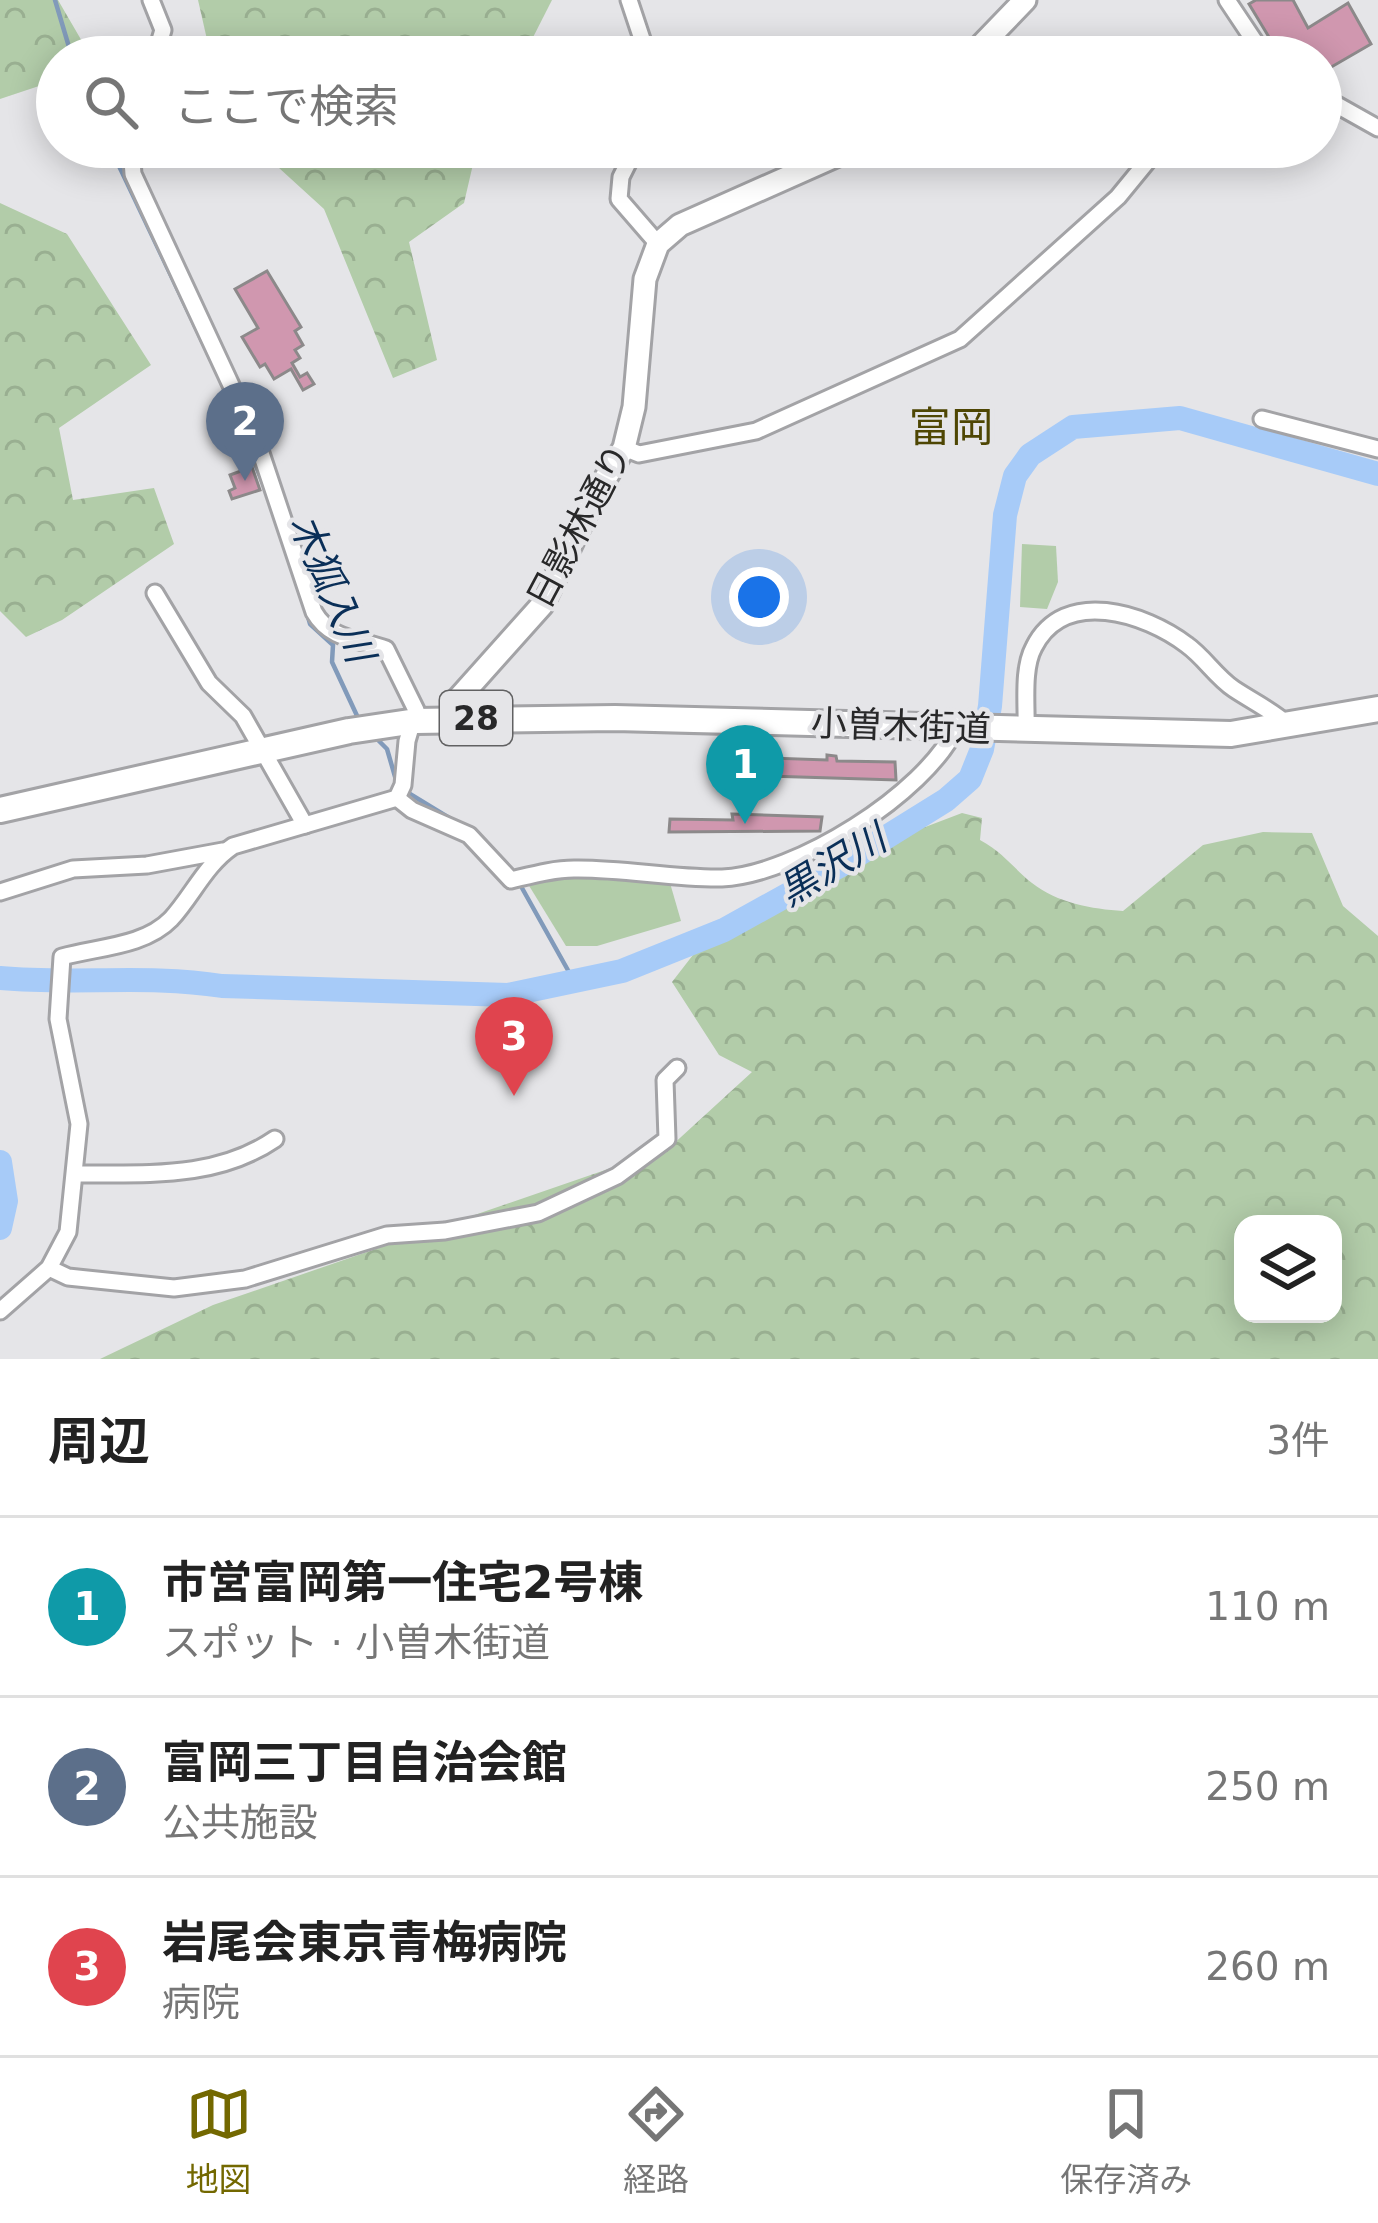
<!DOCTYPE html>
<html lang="ja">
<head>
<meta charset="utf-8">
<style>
	body { margin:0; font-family:"DejaVu Sans","Noto Sans JP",sans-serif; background:#f6f6f6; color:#222 }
	.controls { position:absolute; right:36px; bottom:36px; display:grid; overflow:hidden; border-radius:24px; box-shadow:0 6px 30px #0003 }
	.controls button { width:108px; height:108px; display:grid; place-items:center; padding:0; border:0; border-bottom:3px solid #e0e0e0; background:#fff; color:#222; font:60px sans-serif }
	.you { position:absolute; left:759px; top:597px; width:42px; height:42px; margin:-30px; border:9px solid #fff; border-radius:50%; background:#1a73e8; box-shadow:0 0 0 18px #1a73e833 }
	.badge { display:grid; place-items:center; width:78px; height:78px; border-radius:50%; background:#736800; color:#fff; font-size:39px; font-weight:700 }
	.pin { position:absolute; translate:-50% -99px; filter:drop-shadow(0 3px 6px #0008) }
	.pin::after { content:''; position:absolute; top:63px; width:42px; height:36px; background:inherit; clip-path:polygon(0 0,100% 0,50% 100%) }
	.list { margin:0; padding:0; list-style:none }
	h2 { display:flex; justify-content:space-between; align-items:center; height:156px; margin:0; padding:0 48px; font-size:51px }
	h2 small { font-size:39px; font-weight:400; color:#767676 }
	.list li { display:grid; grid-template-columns:78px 1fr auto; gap:36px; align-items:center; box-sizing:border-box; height:180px; padding:0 48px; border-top:3px solid #e0e0e0 }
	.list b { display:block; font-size:45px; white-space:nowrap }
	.list p { margin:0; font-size:39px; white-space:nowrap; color:#767676 }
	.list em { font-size:39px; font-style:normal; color:#767676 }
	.icon { flex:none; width:66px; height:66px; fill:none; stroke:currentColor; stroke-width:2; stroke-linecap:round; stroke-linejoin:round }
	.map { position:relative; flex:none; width:1378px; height:1359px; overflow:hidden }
	.search { position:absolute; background:#fff; box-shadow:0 6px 30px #0003; left:36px; right:36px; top:36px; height:132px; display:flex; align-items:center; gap:30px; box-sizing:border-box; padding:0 42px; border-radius:66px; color:#767676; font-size:45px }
	.sheet { height:696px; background:#fff }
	nav { display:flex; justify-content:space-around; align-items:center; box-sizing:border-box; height:168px; border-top:3px solid #e0e0e0; background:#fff; font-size:33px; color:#767676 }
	nav a { display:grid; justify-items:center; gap:6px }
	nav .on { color:#736800 }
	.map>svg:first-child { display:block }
	.forest { fill:url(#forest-crowns); fill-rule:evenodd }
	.green { fill:#b2cca9 }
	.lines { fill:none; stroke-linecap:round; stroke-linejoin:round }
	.stream { stroke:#819aba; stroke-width:4.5 }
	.river { stroke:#a7cbf8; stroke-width:24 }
	.building { fill:#d097af; stroke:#8c898a; stroke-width:3 }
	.street-casing { stroke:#a3a3a6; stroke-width:21 }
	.secondary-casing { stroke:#a3a3a6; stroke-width:27 }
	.primary-casing { stroke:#a3a3a6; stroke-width:30 }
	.street { stroke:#fff; stroke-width:15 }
	.secondary { stroke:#fff; stroke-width:21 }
	.primary { stroke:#fff; stroke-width:24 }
	.labels { text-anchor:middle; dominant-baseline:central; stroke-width:9; stroke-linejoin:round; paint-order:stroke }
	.shield { fill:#e5e5e8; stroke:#616162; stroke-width:3 }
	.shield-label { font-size:33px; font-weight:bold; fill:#282829 }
	.street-label { font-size:36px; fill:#282829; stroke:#e5e5e8 }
	.water-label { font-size:39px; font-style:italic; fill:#0a2f58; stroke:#e5e5e8 }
	.quarter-label { font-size:42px; fill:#4e4603; stroke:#e5e5e8 }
</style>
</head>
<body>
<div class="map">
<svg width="1378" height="1359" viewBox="0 0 1378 1359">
	<defs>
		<pattern id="forest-crowns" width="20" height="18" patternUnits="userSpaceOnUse" patternTransform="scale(3)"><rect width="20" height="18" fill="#b2cca9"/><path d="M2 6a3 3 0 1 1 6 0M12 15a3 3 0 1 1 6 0" fill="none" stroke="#99af91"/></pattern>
	</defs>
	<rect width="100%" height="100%" fill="#e5e5e8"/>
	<g class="forest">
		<polygon points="0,0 58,0 83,43 73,57 57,57 57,80 0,99"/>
		<polygon points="198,0 552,0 523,57 211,57"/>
		<polygon points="256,147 477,147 464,203 409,242 437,360 393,378 324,209"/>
		<polygon points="0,203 67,234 151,365 59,428 73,500 154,488 174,544 62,620 26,637 0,611"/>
		<path d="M962 813 982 818 980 840C1005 854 1012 867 1032 883 1057 903 1092 909 1123 911L1203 845 1263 832 1312 833 1343 906 1378 936V1359H100L213 1305 669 1148 752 1072 719 1055 672 982 703 942 899 837ZM1243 1224H1333V1314H1243Z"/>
	</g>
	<g class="green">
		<polygon points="1022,544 1056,546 1058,582 1047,609 1020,607"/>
		<polygon points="563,876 670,883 681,921 597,946 566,946 528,884"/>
	</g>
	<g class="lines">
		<g class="stream">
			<polyline points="55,0 72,57"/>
			<polyline points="110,147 230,400 264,486"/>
			<polyline points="306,610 310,624 333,645 332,662 359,720"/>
			<polyline points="379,741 387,749 396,780"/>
			<polyline points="410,794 451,819"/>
			<polyline points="522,888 574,981"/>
		</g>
		<g class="river">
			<path d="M0 978C74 985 148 974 222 986L508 995 622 971 724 930 843 864 946 800 970 779 982 749 990 706 1005 515 1015 476 1030 455 1073 427 1180 418 1378 474"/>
			<polyline points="0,1162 6,1201 0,1228"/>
		</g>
	</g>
	<g class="building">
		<polygon points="1256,0 1293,0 1308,28 1348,3 1371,44 1321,73 1321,57 1287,57 1282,50 1278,52 1249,4"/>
		<polygon points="267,271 301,327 295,331 303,345 295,350 300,358 292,363 300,377 307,373 314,384 303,390 291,369 274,379 265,364 260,367 242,337 258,328 235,289"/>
		<polygon points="252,467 260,490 232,499 229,491 235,488 230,475"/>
		<polygon points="827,755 836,756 837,761 895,762 896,780 768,776 770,758 827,760"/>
		<polygon points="732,814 822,817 820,831 669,832 670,819 733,820"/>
	</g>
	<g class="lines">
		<g class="street-casing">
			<g id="street">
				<polyline points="151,0 163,30 155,57"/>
				<polyline points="629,0 648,57"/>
				<polyline points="1227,0 1265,57"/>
				<polyline points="1321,96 1378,128"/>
				<polyline points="636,147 621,177 619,199 658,244"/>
				<polyline points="1262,419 1378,449"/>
				<polyline points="624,448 639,454 756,431 960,339 1118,197 1159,147"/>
				<polyline points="155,593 209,683 243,716 305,825"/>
				<path d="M1026 729C1027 705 1022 669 1034 647 1064 587 1145 613 1187 645 1204 657 1216 677 1234 689 1252 701 1271 710 1287 724"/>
				<path d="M397 798 412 810 469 835 511 880C532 875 553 869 574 869 623 868 673 879 722 878 795 875 925 794 956 728"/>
				<polyline points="0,892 73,869 147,865 223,851"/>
				<path d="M76 1174C145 1173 215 1180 275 1139"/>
				<polyline points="49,1268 68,1277 174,1288 245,1279 387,1235 445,1231 538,1213 617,1176 667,1139 665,1080 677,1068"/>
				<path d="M0 1311 49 1268 68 1232 79 1124 58 1019 62 957C96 947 144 947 171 919 193 895 205 865 233 846L397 798 403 785 407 741 416 710 386 649C358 639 330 640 314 612L257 441 133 174 131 147"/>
			</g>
		</g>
		<g class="secondary-casing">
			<g id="secondary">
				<polyline points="970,57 1025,0"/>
				<polyline points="455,719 458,699 542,605 594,497 624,448 634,407 645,279 658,244 680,225 856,147"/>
			</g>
		</g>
		<g class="primary-casing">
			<polyline id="primary" points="0,810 349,731 416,721 615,718 1231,734 1378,709"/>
		</g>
		<use href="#street" class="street"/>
		<use href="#secondary" class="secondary"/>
		<use href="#primary" class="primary"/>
	</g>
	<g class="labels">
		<rect class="shield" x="440" y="691" width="72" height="54" rx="9"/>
		<g class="shield-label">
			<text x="476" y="718">28</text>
		</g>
		<g class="street-label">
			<text transform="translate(579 526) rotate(-62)">日影林通り</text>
			<text transform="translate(901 726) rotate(2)">小曽木街道</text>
		</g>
		<g class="water-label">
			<text transform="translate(332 588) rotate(67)">木狐入川</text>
			<text transform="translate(832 865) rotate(-31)">黒沢川</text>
		</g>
		<g class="quarter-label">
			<text x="951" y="427">富岡</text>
		</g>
	</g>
</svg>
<div class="controls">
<button><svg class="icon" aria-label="layers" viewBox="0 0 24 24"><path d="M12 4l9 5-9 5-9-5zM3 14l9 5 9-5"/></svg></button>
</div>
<div class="you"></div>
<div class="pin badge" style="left:745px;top:824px;background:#0f9aa8">1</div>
<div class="pin badge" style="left:245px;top:481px;background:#5c6f8a">2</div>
<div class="pin badge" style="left:514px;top:1096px;background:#e0444e">3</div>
<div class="search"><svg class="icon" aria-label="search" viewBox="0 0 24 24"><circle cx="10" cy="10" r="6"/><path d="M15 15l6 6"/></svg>ここで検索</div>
</div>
<section class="sheet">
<h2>周辺<small>3件</small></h2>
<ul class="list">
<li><span class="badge" style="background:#0f9aa8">1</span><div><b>市営富岡第一住宅2号棟</b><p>スポット · 小曽木街道</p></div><em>110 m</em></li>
<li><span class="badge" style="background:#5c6f8a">2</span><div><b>富岡三丁目自治会館</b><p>公共施設</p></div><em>250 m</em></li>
<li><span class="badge" style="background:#e0444e">3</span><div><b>岩尾会東京青梅病院</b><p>病院</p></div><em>260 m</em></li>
</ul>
</section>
<nav>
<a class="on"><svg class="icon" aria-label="map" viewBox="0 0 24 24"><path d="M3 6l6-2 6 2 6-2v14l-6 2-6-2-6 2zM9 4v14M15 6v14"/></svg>地図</a>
<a><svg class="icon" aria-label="directions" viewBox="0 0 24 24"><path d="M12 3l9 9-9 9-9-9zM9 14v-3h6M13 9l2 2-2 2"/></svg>経路</a>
<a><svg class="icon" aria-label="saved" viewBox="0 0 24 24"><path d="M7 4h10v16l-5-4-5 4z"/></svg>保存済み</a>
</nav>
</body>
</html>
